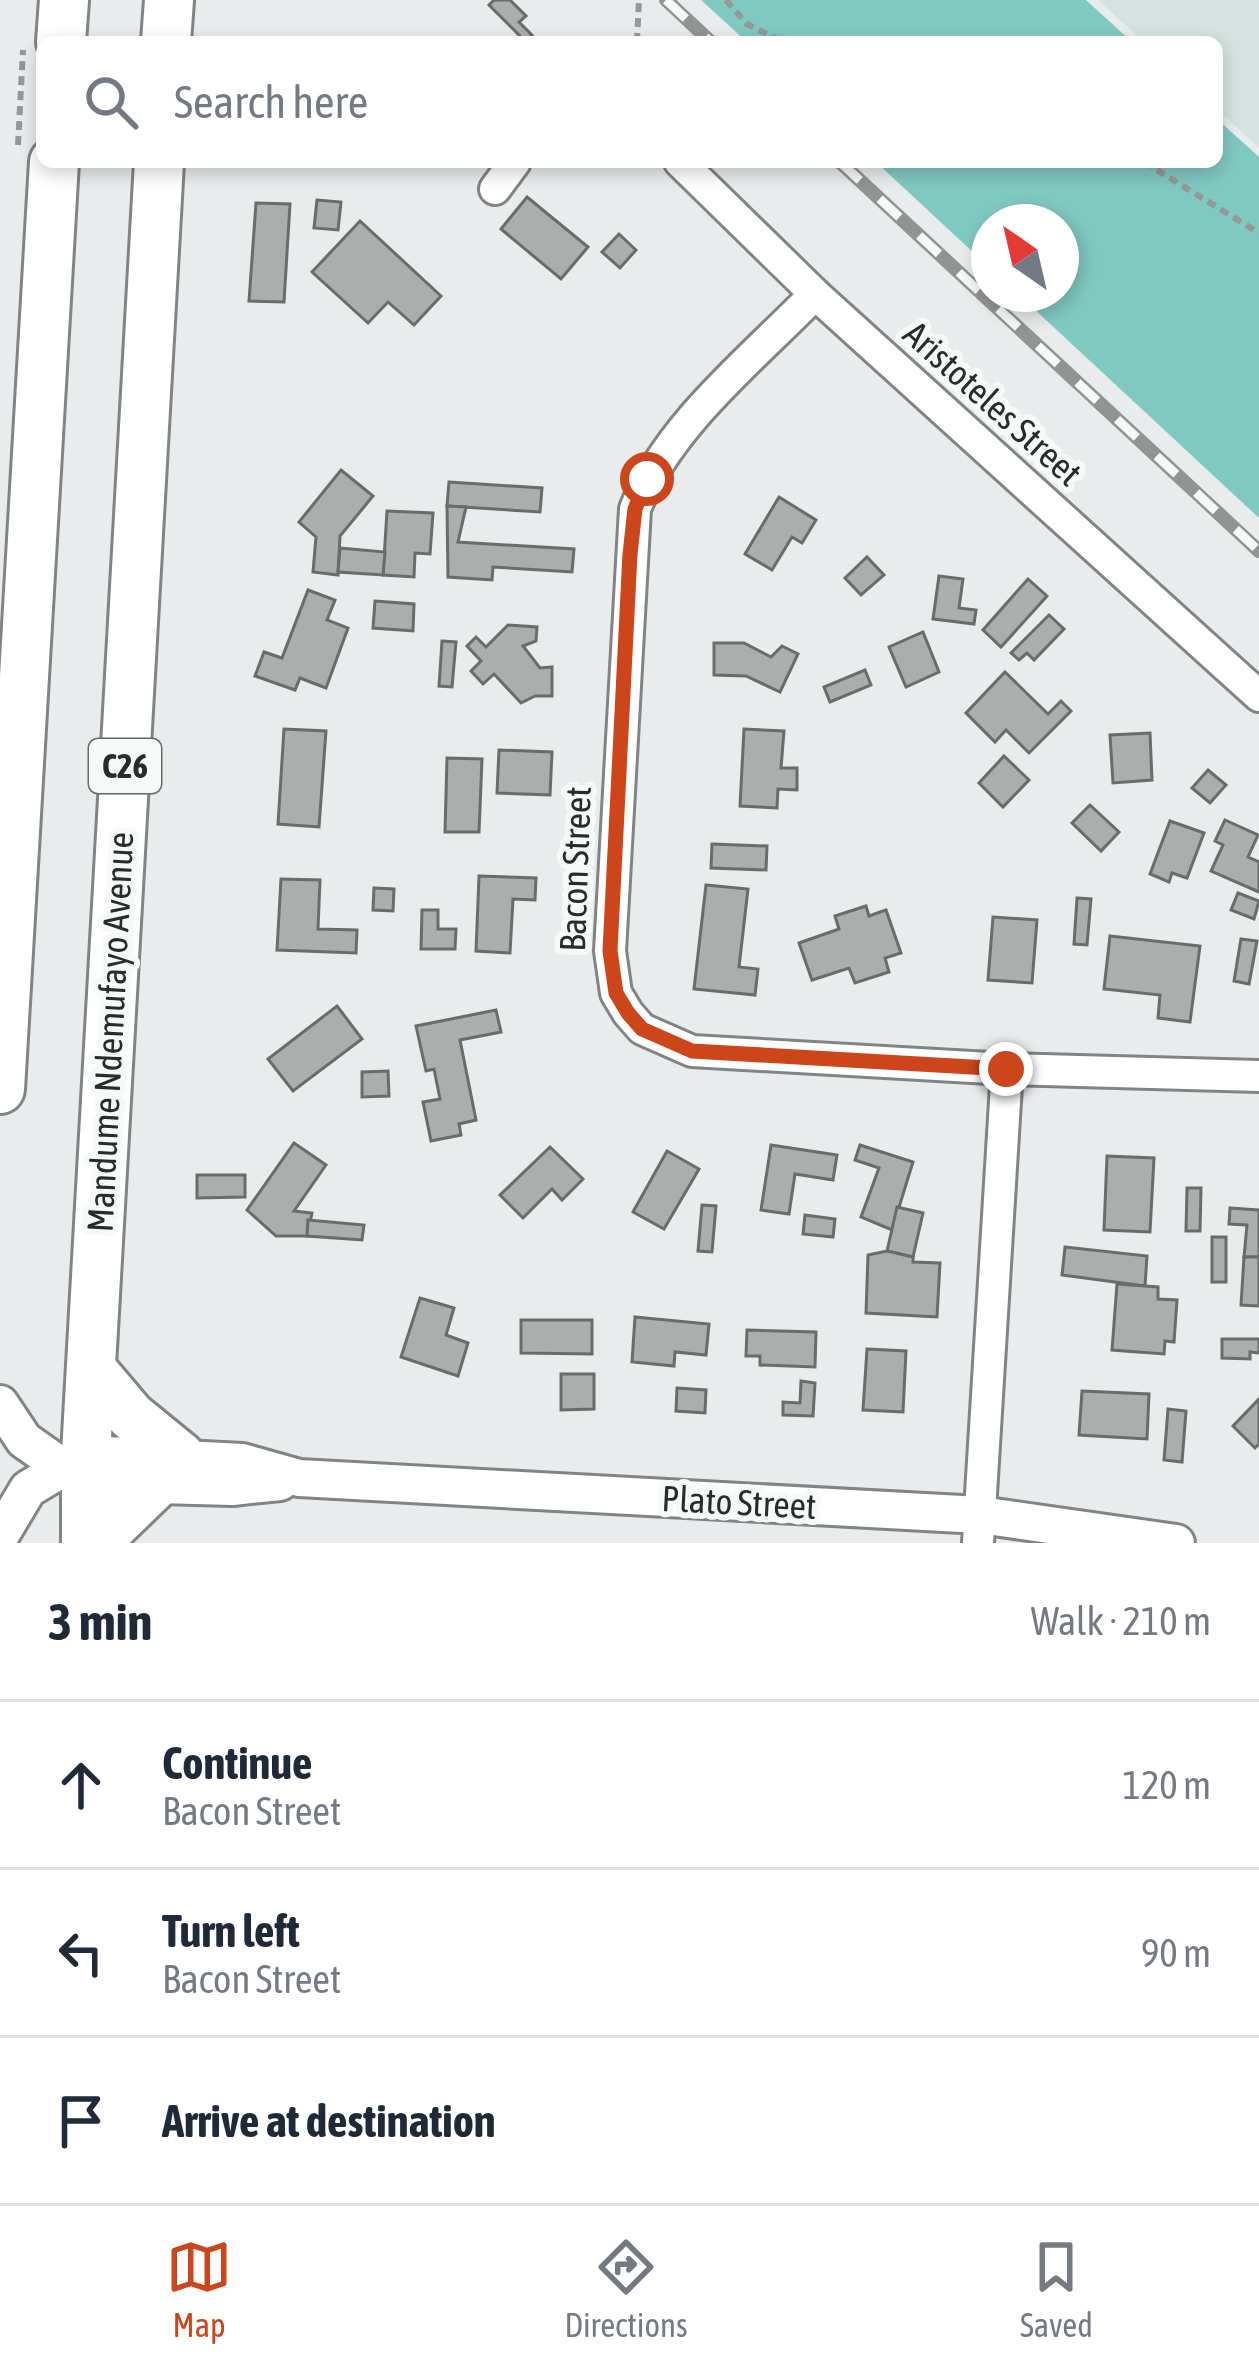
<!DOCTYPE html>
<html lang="en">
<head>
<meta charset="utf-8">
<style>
	body { margin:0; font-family:"Asap Condensed",sans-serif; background:#f2f2f3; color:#1f2937 }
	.compass { position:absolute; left:971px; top:204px; width:108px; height:108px; border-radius:50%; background:#fff; box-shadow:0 6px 18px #0003; rotate:326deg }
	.stop { position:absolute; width:36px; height:36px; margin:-27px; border:9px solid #cd451b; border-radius:50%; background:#fff }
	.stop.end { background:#cd451b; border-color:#fff; box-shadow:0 3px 12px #0008 }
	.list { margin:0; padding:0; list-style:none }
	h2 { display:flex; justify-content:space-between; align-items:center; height:156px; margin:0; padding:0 48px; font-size:51px }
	h2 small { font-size:39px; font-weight:400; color:#747a83 }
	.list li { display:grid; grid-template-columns:78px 1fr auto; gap:36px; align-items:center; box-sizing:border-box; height:168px; padding:0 48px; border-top:3px solid #e0e1e3 }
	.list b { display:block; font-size:45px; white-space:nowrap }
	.list p { margin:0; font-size:39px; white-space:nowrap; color:#747a83 }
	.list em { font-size:39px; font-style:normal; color:#747a83 }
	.icon { flex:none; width:66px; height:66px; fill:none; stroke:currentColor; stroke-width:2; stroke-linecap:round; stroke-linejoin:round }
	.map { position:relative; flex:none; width:1259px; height:1543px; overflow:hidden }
	.search { position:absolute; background:#fff; box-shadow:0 6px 18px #0003; left:36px; right:36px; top:36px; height:132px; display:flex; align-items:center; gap:30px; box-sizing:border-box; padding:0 42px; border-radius:18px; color:#747a83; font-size:45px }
	.sheet { height:660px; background:#fff }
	nav { display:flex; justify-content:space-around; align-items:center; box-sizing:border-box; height:168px; border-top:3px solid #e0e1e3; background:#fff; font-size:33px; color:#747a83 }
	nav a { display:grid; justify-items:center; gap:6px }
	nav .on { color:#cd451b }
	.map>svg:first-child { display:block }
	.built { fill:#d5e2e0 }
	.green { fill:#80c9c1 }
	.building { fill:#aaaead; stroke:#686c6b; stroke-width:3 }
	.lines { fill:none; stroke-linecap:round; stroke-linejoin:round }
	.minor-casing { stroke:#818484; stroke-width:36 }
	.tertiary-casing { stroke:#818484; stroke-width:42 }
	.primary-casing { stroke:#818484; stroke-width:54 }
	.path { stroke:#959898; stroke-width:6; stroke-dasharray:9 6; stroke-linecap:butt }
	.minor { stroke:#fff; stroke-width:30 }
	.tertiary { stroke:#fff; stroke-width:36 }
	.primary { stroke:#fff; stroke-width:48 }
	.rail-casing { stroke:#929494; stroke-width:14 }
	.rail { stroke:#f5faf9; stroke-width:9; stroke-dasharray:27; stroke-linecap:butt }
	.route { stroke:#cd451b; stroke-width:15 }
	.labels { text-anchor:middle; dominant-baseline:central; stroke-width:12; stroke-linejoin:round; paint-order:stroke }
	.shield { fill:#f5faf9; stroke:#666868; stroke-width:3 }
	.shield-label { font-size:33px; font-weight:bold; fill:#292a2a }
	.street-label { font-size:36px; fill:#292a2a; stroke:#f5faf9 }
</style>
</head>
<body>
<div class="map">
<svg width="1259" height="1543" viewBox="0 0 1259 1543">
	<rect width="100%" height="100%" fill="#e8ecec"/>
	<polygon class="built" points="1098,0 1259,0 1259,148 1217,109 1217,42 1144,42"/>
	<g class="green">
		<polygon points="701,0 1086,0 1132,42 747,42"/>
		<polygon points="1217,119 1259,157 1259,518 1018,294 1061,294 1061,222 989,222 989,267 876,162 1217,162"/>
	</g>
	<g class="building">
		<polygon points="494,0 510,0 526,16 519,22 532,35 526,42 489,5"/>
		<polygon points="527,197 588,247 561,279 501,229"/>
		<polygon points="317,200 341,202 338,230 314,228"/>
		<polygon points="256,203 290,204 284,302 249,301"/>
		<polygon points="360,221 441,296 414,325 388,302 368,323 312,272"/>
		<polygon points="619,234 636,250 620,268 602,252"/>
		<polygon points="341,470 373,496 340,536 338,575 313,572 316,537 299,522"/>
		<polygon points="449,482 542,488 540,512 447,506"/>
		<polygon points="779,497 816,520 802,543 792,537 772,570 745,554"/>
		<polygon points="447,506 466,507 458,542 574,549 572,572 493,567 492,580 448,577"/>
		<polygon points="387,511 433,513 430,554 415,553 414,577 383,575"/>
		<polygon points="340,548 385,552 383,575 338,572"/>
		<polygon points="867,557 884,575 861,595 845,578"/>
		<polygon points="939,576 963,579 959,608 976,610 974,624 933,619"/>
		<polygon points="1028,579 1047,596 1001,647 983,630"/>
		<polygon points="308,590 335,600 327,620 348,628 326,688 300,678 295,690 255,676 264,652 282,658"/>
		<polygon points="375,601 414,604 413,631 373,628"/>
		<polygon points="1049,615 1064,629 1034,660 1027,653 1019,660 1011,653"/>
		<polygon points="508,625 537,627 536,641 523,646 540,668 552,667 552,696 535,696 521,703 494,674 483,684 471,671 481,661 467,646 476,637 486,647"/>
		<polygon points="923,632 939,672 906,687 889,647"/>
		<polygon points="442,641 456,642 452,687 439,686"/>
		<polygon points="714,643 744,643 771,657 782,646 798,654 780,692 746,676 714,675"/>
		<polygon points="865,670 871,685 830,702 824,687"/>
		<polygon points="1005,672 1048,714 1061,701 1071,711 1029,753 1006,730 995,742 966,713"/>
		<polygon points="284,729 326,731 319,827 278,824"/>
		<polygon points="744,729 784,731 781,768 797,768 797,790 778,789 777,808 740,806"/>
		<polygon points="1150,733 1152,780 1113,783 1110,735"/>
		<polygon points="499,750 552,752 550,795 497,793"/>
		<polygon points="1004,756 1029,780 1003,807 979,783"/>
		<polygon points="447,758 482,759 479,832 445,832"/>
		<polygon points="1208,770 1226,785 1210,803 1192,788"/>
		<polygon points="1090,805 1119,832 1101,851 1072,823"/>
		<polygon points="1225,820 1258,835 1248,857 1259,862 1259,892 1211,871 1223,845 1215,841"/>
		<polygon points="1170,821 1204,833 1187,878 1172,873 1169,882 1150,874"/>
		<polygon points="712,844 767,846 766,870 711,868"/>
		<polygon points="479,876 536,878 535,900 513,899 510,953 476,951"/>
		<polygon points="281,879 320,880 318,929 357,930 356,953 277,950"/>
		<polygon points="706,885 748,889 739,967 758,969 755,995 694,989"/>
		<polygon points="374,888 394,889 393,911 373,910"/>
		<polygon points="1238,893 1259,901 1254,919 1231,910"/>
		<polygon points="1077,898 1091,899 1087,945 1074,944"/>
		<polygon points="866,906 869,916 886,910 901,953 885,958 889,972 855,983 849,968 812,980 799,943 839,929 835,916"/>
		<polygon points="422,910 438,910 438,929 456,929 455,949 421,949"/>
		<polygon points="993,917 1037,920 1032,983 988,980"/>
		<polygon points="1110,936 1200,946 1190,1022 1158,1018 1160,995 1104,989"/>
		<polygon points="1241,939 1257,941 1249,984 1234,981"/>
		<polygon points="337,1006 362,1039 293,1091 268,1059"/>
		<polygon points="496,1010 501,1032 460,1040 476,1120 459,1124 461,1135 431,1141 423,1102 440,1099 434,1069 426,1071 416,1026"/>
		<polygon points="388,1071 389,1096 362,1097 362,1072"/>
		<polygon points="294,1143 326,1165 294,1211 312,1213 307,1236 276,1236 247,1210"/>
		<polygon points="771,1145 837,1155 833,1180 795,1174 789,1214 761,1210"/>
		<polygon points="860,1145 913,1162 892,1230 861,1217 879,1168 855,1160"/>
		<polygon points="550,1147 583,1179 562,1200 552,1189 523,1218 500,1195"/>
		<polygon points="667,1151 699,1169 664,1229 633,1212"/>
		<polygon points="1107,1156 1154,1158 1150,1232 1104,1230"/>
		<polygon points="197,1175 245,1175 245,1197 197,1198"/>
		<polygon points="1187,1188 1201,1188 1200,1231 1186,1231"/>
		<polygon points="702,1205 716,1206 712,1252 698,1251"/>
		<polygon points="897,1207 923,1213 913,1257 887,1251"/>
		<polygon points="1230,1208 1259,1210 1259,1257 1244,1257 1247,1225 1229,1224"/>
		<polygon points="805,1215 835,1219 833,1237 803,1234"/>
		<polygon points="308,1220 364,1225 362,1240 307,1236"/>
		<rect x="1212" y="1237" width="14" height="45"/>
		<polygon points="1065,1247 1147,1256 1145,1286 1062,1275"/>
		<polygon points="887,1251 913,1257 913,1262 940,1263 937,1317 866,1313 868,1255"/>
		<polygon points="1244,1257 1259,1257 1259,1306 1241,1305"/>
		<polygon points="1117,1284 1158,1287 1158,1299 1177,1300 1174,1342 1165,1341 1164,1354 1112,1350"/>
		<polygon points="420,1298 454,1308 446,1335 468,1343 458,1376 401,1357"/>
		<polygon points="635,1317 709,1324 706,1355 675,1352 674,1366 632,1362"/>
		<polygon points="521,1320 592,1320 592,1354 521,1353"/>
		<polygon points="747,1330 816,1332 815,1367 760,1365 760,1356 746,1356"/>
		<polygon points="1222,1339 1259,1339 1259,1353 1250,1352 1250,1359 1222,1358"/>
		<polygon points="867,1349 906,1351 903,1412 863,1410"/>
		<polygon points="561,1374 594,1374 594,1409 561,1410"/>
		<polygon points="801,1381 815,1383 813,1416 783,1415 783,1402 800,1403"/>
		<polygon points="677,1388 706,1390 705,1413 676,1411"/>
		<polygon points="1082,1391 1149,1394 1147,1439 1079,1435"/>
		<polygon points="1259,1399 1259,1444 1255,1448 1233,1426"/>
		<polygon points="1168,1409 1186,1411 1182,1462 1164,1460"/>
	</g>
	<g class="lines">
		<g class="minor-casing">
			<g id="minor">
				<polyline points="680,162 815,294 1259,696"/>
				<polyline points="495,189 515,162"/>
				<path d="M815 294C752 359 668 425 635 509L610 951 616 993 628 1013 642 1029 692 1051 1007 1069 1259 1076"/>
				<polyline points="978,1543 1007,1069"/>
			</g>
		</g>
		<g class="tertiary-casing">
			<g id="tertiary">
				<polyline points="0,1404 24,1440 85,1483 232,1487 280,1482"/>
				<polyline points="0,1536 28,1489 86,1454 242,1462 299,1478 980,1515 1176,1543"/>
			</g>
		</g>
		<g class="primary-casing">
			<g id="primary">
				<polyline points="61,42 64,0"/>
				<polyline points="166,42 169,0"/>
				<polyline points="0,1089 54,162"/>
				<polyline points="92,1370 131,1416 180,1456"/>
				<polyline points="86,1543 86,1454 159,162"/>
				<polyline points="95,1543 157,1483"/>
			</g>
		</g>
		<g class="path">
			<polyline points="726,0 747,24 783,42"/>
			<polyline points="637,42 639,0"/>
			<polyline points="18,145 23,50"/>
			<polyline points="1144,162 1259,233"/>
		</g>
		<use href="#minor" class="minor"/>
		<use href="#tertiary" class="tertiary"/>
		<use href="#primary" class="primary"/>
		<g class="rail-casing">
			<g id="rail">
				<polyline points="666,0 711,42"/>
				<polyline points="840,162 1259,551"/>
			</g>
		</g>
		<use href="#rail" class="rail"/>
	</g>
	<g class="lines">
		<polyline class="route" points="647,479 635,509 630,554 610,951 616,993 628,1013 642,1029 692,1051 1006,1069"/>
	</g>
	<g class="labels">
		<rect class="shield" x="89" y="739" width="72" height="54" rx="9"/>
		<g class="shield-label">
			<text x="125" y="766">C26</text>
		</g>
		<g class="street-label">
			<text transform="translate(993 403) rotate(42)">Aristoteles Street</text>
			<text transform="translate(575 869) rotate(-88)">Bacon Street</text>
			<text transform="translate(110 1032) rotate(-87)">Mandume Ndemufayo Avenue</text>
			<text transform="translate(739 1502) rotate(3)">Plato Street</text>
		</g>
	</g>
</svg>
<svg class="compass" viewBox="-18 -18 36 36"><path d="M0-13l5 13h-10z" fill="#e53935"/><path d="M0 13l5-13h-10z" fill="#747a83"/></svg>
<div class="stop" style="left:647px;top:479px"></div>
<div class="stop end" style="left:1006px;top:1069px"></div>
<div class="search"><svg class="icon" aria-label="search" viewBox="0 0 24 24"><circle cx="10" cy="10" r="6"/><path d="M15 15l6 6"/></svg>Search here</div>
</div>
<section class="sheet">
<h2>3 min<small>Walk · 210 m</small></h2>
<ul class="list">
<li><svg class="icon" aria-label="ahead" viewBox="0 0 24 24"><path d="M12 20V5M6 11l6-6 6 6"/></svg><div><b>Continue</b><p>Bacon Street</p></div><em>120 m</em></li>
<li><svg class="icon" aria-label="left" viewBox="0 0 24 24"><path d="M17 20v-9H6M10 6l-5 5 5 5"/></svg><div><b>Turn left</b><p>Bacon Street</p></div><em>90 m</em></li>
<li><svg class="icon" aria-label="arrive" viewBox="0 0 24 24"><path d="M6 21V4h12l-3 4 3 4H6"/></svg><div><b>Arrive at destination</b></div></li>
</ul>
</section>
<nav>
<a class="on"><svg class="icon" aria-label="map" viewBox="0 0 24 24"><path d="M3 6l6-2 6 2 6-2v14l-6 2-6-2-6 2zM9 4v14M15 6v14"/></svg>Map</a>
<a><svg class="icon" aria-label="directions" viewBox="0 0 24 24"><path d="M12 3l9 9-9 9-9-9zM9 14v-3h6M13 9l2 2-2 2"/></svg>Directions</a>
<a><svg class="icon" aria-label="saved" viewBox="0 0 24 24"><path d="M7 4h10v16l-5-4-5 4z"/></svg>Saved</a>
</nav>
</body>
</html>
